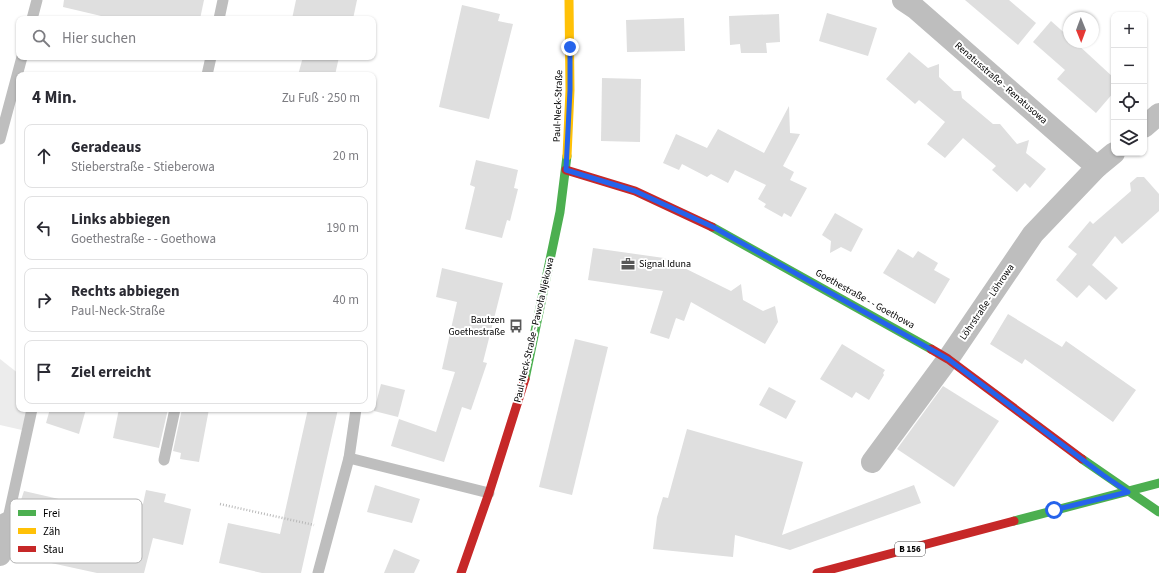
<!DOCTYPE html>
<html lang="de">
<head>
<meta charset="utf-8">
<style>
	body { margin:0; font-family:"Source Sans 3",sans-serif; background:#f7f7f7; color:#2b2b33 }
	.controls { position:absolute; right:12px; top:12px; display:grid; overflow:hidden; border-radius:8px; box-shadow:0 1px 3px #0004 }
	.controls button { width:36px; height:36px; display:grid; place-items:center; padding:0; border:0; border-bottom:1px solid #e1e1e2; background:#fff; color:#2b2b33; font:20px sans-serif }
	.compass { position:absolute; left:1063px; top:12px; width:36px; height:36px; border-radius:50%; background:#fff; box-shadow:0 1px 3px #0004; rotate:179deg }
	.stop { position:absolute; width:12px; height:12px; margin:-9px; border:3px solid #2563eb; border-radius:50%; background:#fff }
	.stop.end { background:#2563eb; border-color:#fff; box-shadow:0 1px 4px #0008 }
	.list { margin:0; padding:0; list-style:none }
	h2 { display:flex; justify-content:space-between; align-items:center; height:52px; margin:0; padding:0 16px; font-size:17px }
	h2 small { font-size:13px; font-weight:400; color:#7c7c81 }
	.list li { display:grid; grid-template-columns:26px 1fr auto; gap:12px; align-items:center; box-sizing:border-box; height:64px; margin:0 8px 8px; padding:0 8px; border:1px solid #e1e1e2; border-radius:8px }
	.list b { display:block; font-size:15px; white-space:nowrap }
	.list p { margin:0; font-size:13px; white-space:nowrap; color:#7c7c81 }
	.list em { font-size:13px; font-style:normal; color:#7c7c81 }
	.icon { flex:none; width:22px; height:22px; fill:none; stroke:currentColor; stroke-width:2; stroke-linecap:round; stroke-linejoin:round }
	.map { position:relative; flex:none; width:1159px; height:573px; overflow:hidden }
	.search { position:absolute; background:#fff; box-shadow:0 1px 3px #0004; left:16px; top:16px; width:360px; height:44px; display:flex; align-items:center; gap:10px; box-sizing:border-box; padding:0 14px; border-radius:8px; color:#7c7c81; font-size:15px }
	.panel { position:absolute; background:#fff; box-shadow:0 1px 3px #0004; left:16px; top:72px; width:360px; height:340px; border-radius:8px }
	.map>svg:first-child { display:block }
	.green { fill:#ececec }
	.building { fill:#dfdfdf }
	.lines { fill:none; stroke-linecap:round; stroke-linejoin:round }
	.path { stroke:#b9b9b9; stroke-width:2.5; stroke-dasharray:1 2; stroke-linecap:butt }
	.lane { stroke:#bebebe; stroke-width:11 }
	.street { stroke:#bebebe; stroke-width:22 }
	.fast { stroke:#4caf50; stroke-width:9 }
	.slow { stroke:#ffc107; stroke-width:9 }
	.jam { stroke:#c62828; stroke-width:9 }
	.route { stroke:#2563eb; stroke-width:5 }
	.labels { text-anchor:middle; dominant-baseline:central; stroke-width:4; stroke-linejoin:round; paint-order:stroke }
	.shield { fill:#fff; stroke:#4c4c4c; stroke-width:1 }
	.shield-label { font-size:9px; font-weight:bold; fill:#000 }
	.street-label { font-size:10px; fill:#000; stroke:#fff }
	.poi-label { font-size:10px; fill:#000; stroke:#fff; text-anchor:start }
	.key { fill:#fff; stroke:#b2b2b2; stroke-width:1 }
	.key-label { font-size:11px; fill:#000 }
</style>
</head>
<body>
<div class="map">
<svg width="1159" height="573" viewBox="0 0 1159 573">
	<rect width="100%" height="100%" fill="#fff"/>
	<polygon class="green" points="0,359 19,374 19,409 27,409 22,430 0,425"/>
	<g class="building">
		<polygon points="64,0 204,0 200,19 114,19 63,7"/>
		<polygon points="296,0 357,0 353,19 292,19"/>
		<polygon points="965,0 1009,0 1036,23 1018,45"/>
		<polygon points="462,5 500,14 498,21 513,24 489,119 439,107"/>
		<polygon points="827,13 877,28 868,56 819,41"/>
		<polygon points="779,14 780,42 766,43 767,53 741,53 740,44 730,45 729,16"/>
		<polygon points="684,18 685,51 627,52 626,20"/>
		<polygon points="1051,21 1069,37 1069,42 1075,42 1114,78 1114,92 1096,113 1057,79 1065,70 1033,42"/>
		<polygon points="909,52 928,68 939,64 939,77 954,91 961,91 962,98 993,124 1000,124 1017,144 1029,140 1026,153 1046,169 1030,188 1025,183 1017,192 992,170 996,166 963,138 945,158 927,144 945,122 919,100 915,104 886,79"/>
		<polygon points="303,57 339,57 335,75 298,75"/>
		<polygon points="602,78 641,79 640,142 601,141"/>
		<polygon points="789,106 790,133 800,134 783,166 794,172 790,180 807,188 791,217 784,213 782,217 764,207 766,204 758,199 766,185 735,170 728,183 711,174 707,177 682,164 679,170 663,163 676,134 707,148 718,129 764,153"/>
		<polygon points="476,160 518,170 514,188 518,189 510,221 507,220 502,238 465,229 475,187 470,185"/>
		<polygon points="1137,177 1144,177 1159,194 1159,211 1122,244 1115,236 1092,265 1118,288 1106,300 1089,285 1077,298 1056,280 1077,254 1068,247 1090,221 1093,224 1131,191 1130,183"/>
		<polygon points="835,213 863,229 851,252 841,247 830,253 831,241 822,235"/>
		<polygon points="593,248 664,258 731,291 741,284 743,300 763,311 775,306 778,322 765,344 691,302 684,321 676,318 669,339 650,333 663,291 588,280"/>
		<polygon points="898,249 913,258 918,251 938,263 934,270 950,279 935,304 883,273"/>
		<polygon points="442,268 503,283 483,362 487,363 471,410 462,407 444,462 391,446 399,419 436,432 455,372 442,369 457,302 436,297"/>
		<polygon points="1008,314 1062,347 1066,341 1136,390 1113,422 1025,359 1022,364 990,344"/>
		<polygon points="575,339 608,347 572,495 539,487"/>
		<polygon points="842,344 885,370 883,373 884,375 869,400 856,392 852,398 820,379"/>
		<polygon points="381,384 405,390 398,417 374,411"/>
		<polygon points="943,386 999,421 954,487 897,449"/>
		<polygon points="769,387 796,401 786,419 759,405"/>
		<polygon points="50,409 86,409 79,434 46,423"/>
		<polygon points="119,409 168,409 159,448 113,438"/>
		<polygon points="182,409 209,409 199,462 180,459 181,453 173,451"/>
		<polygon points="308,409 338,409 301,573 262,573 219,563 228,523 280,534"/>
		<polygon points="687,429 803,462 782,535 914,485 921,503 790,550 735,535 733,557 653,549 657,517 663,497 668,498"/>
		<polygon points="375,485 420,499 412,523 367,512"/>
		<polygon points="146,490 166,494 164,502 191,509 183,545 153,538 144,573 97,573 28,558 27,561 12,558 19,526 16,515 24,491 133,516 136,502 143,504"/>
		<polygon points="394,549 420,560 414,573 384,573"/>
	</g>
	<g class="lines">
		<polyline class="path" points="220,504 314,525"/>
		<g class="lane">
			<polyline points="32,19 37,0"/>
			<polyline points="219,19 223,0"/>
			<polyline points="207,75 211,57"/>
			<polyline points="0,139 22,57"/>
			<polyline points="349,458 489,493"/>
			<polyline points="164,460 175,409"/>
			<polyline points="7,523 32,409"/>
			<polyline points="318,573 349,458 356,409"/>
		</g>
		<g class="street">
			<polyline points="903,0 915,8 1097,167"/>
			<polyline points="1144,127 1159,114"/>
			<polyline points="872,462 948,359 1033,234 1097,167 1114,153"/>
			<polyline points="0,555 7,523"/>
		</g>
		<g class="fast">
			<polyline points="712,227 931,349"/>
			<polyline points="525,379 560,212 567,156"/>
			<polyline points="1082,459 1159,512"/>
			<polyline points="1014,521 1159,483"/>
		</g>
		<polyline class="slow" points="567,156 570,90 569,0"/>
		<g class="jam">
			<polyline points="566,170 635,191 712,227"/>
			<polyline points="931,349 948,359 1082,459"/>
			<polyline points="461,573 489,493 525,379"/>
			<polyline points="817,573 1014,521"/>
		</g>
	</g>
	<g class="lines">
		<polyline class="route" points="570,47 570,90 566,170 635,191 715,228 948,359 1103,475 1128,492 1054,510"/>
	</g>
	<defs>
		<g id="office-bare" transform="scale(1.08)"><path d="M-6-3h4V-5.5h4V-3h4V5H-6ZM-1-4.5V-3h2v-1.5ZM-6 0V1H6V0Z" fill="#595959" stroke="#fff" stroke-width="2.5" paint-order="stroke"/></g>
		<g id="bus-bare" transform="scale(1.08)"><path d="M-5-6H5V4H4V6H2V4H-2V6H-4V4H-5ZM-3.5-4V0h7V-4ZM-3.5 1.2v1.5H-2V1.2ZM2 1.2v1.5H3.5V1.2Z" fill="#595959" stroke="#fff" stroke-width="2.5" paint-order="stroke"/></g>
	</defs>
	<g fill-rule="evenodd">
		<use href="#office-bare" x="628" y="264"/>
		<use href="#bus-bare" x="516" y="326"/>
	</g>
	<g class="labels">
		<rect class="shield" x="895" y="542" width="30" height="14" rx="3"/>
		<g class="shield-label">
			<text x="910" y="549">B 156</text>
		</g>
		<g class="street-label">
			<text transform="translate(1001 83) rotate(41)">Renatusstraße - Renatusowa</text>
			<text transform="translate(558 106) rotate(-88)">Paul-Neck-Straße</text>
			<text transform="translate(865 299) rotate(29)">Goethestraße - - Goethowa</text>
			<text transform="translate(987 302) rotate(-56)">Löhrstraße - Löhrowa</text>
			<text transform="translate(534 330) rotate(-77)">Paul-Neck-Straße - Pawoła Njekowa</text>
		</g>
		<g class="poi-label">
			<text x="639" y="264">Signal Iduna</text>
			<text x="505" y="320" text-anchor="end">Bautzen<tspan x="505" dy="12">Goethestraße</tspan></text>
		</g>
	</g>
	<rect x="10" y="499" width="132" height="64" rx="6" class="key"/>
	<rect x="18" y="510" width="18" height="6" fill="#4caf50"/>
	<rect x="18" y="528" width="18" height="6" fill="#ffc107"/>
	<rect x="18" y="546" width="18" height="6" fill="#c62828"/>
	<g class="key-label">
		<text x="43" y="517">Frei</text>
		<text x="43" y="535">Zäh</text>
		<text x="43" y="553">Stau</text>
	</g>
</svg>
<div class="controls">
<button>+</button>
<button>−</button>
<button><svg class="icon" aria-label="locate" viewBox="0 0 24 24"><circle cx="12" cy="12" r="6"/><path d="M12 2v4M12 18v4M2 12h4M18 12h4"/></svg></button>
<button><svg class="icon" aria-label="layers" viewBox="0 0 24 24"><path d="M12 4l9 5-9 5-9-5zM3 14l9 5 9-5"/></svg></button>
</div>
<svg class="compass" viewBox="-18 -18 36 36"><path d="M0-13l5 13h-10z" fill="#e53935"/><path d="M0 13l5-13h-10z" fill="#7c7c81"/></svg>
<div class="stop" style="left:1054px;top:510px"></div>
<div class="stop end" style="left:570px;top:47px"></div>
<div class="search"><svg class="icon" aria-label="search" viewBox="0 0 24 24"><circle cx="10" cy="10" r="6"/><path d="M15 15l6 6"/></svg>Hier suchen</div>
<section class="panel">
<h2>4 Min.<small>Zu Fuß · 250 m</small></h2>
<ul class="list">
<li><svg class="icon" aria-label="ahead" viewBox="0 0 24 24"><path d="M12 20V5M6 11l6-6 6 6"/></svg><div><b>Geradeaus</b><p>Stieberstraße - Stieberowa</p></div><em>20 m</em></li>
<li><svg class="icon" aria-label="left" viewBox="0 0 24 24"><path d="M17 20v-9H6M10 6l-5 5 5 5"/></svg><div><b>Links abbiegen</b><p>Goethestraße - - Goethowa</p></div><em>190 m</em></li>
<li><svg class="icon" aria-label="right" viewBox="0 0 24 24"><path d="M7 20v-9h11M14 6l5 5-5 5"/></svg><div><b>Rechts abbiegen</b><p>Paul-Neck-Straße</p></div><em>40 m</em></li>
<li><svg class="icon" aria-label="arrive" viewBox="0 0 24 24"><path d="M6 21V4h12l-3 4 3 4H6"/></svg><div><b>Ziel erreicht</b></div></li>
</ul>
</section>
</div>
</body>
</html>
